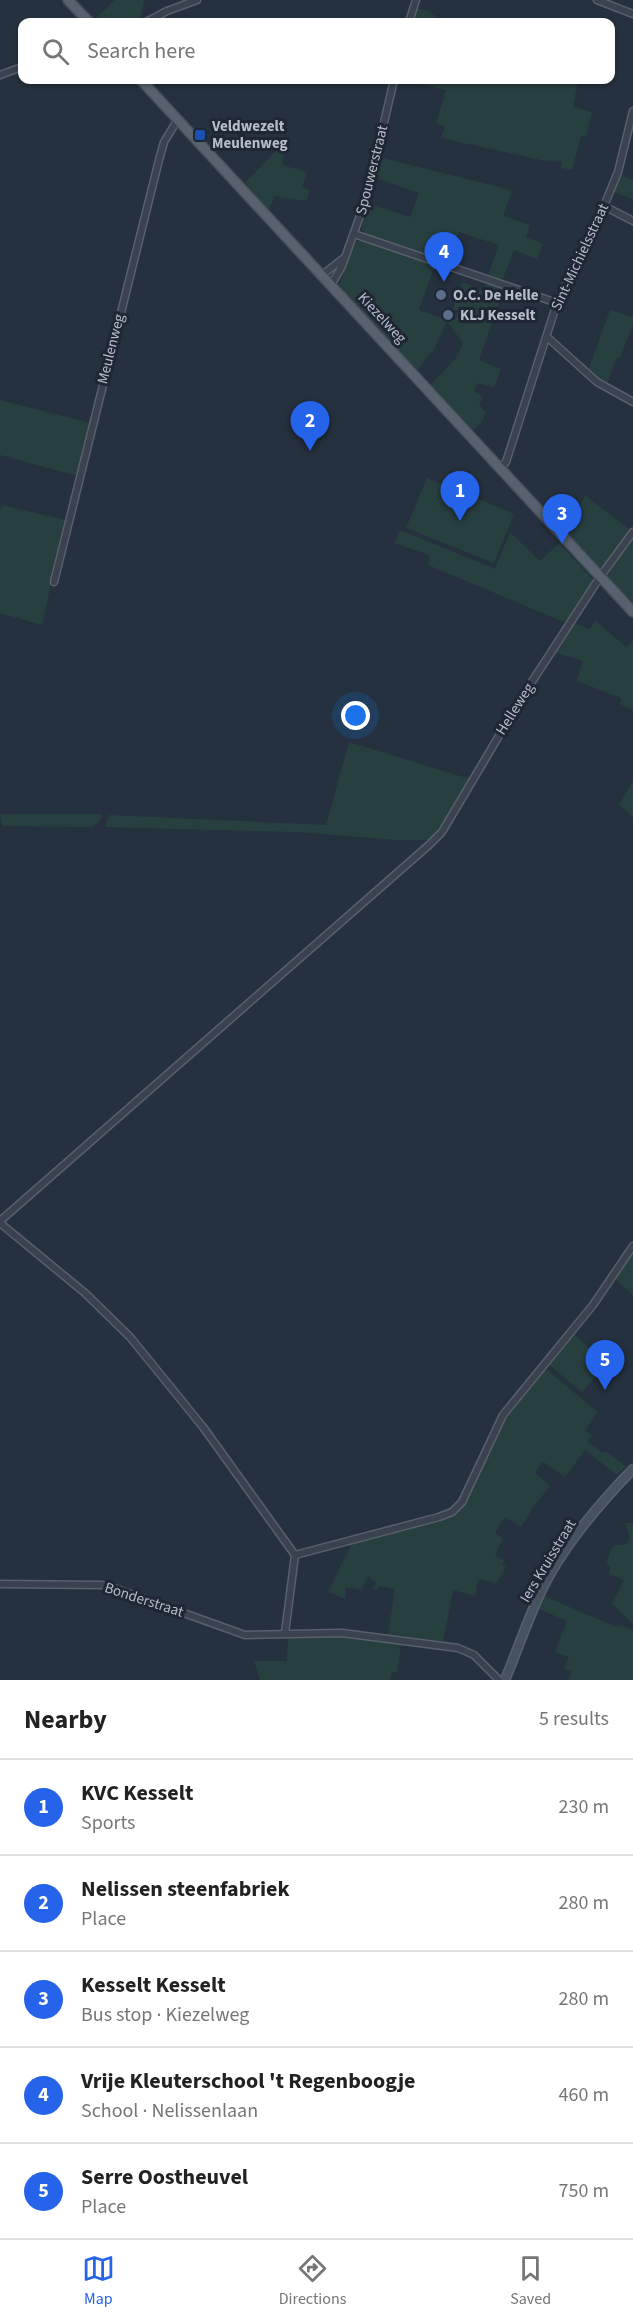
<!DOCTYPE html>
<html lang="en">
<head>
<meta charset="utf-8">
<style>
	body { margin:0; font-family:"Source Sans 3",sans-serif; background:#f6f6f6; color:#222 }
	.you { position:absolute; left:356px; top:716px; width:21px; height:21px; margin:-15px; border:4px solid #fff; border-radius:50%; background:#1a73e8; box-shadow:0 0 0 9px #1a73e833 }
	.badge { display:grid; place-items:center; width:39px; height:39px; border-radius:50%; background:#2563eb; color:#fff; font-size:20px; font-weight:700 }
	.pin { position:absolute; translate:-50% -50px; filter:drop-shadow(0 2px 3px #0008) }
	.pin::after { content:''; position:absolute; top:32px; width:21px; height:18px; background:inherit; clip-path:polygon(0 0,100% 0,50% 100%) }
	.list { margin:0; padding:0; list-style:none }
	h2 { display:flex; justify-content:space-between; align-items:center; height:78px; margin:0; padding:0 24px; font-size:26px }
	h2 small { font-size:20px; font-weight:400; color:#767676 }
	.list li { display:grid; grid-template-columns:39px 1fr auto; gap:18px; align-items:center; box-sizing:border-box; height:96px; padding:0 24px; border-top:2px solid #e0e0e0 }
	.list b { display:block; font-size:22px; white-space:nowrap }
	.list p { margin:0; font-size:20px; white-space:nowrap; color:#767676 }
	.list em { font-size:20px; font-style:normal; color:#767676 }
	.icon { flex:none; width:33px; height:33px; fill:none; stroke:currentColor; stroke-width:2; stroke-linecap:round; stroke-linejoin:round }
	.map { position:relative; flex:none; width:633px; height:1680px; overflow:hidden }
	.search { position:absolute; background:#fff; box-shadow:0 2px 4px #0004; left:18px; right:18px; top:18px; height:66px; display:flex; align-items:center; gap:15px; box-sizing:border-box; padding:0 21px; border-radius:12px; color:#767676; font-size:22px }
	.sheet { height:558px; background:#fff }
	nav { display:flex; justify-content:space-around; align-items:center; box-sizing:border-box; height:84px; border-top:2px solid #e0e0e0; background:#fff; font-size:16px; color:#767676 }
	nav a { display:grid; justify-items:center; gap:3px }
	nav .on { color:#2563eb }
	.map>svg:first-child { display:block }
	.green { fill:#283f40 }
	.lines { fill:none; stroke-linecap:round; stroke-linejoin:round }
	.street-casing { stroke:#57606c; stroke-width:9 }
	.secondary-casing { stroke:#57606c; stroke-width:11 }
	.primary-casing { stroke:#454e5a; stroke-width:12 }
	.street { stroke:#39424e; stroke-width:6 }
	.secondary { stroke:#475261; stroke-width:8 }
	.primary { stroke:#57626e; stroke-width:9 }
	.transit-dot { fill:#1a4fb4; stroke:#1e2733; stroke-width:2 }
	.service-dot { fill:#5c6f8a; stroke:#1e2733; stroke-width:2 }
	.labels { text-anchor:middle; dominant-baseline:central; stroke-width:6; stroke-linejoin:round; paint-order:stroke }
	.poi-label { font-size:15px; font-weight:bold; fill:#b5bdc9; stroke:#1e2733; text-anchor:start }
	.street-label { font-size:15px; fill:#b5bdc9; stroke:#1e2733 }
</style>
</head>
<body>
<div class="map">
<svg width="633" height="1680" viewBox="0 0 633 1680">
	<rect width="100%" height="100%" fill="#25313e"/>
	<g class="green">
		<polygon points="115,0 144,0 140,22 96,22 94,20"/>
		<polygon points="417,8 429,11 442,22 413,22"/>
		<polygon points="402,80 578,80 573,107 592,112 586,137 581,136 572,170 561,168 562,162 541,160 441,138 445,126 436,124 446,90"/>
		<polygon points="283,144 285,146 282,165 307,172 302,187 310,190 306,201 275,196 269,210 245,183"/>
		<polygon points="378,157 512,190 503,216 530,225 526,237 543,244 537,259 514,250 502,281 488,275 499,245 459,232 446,263 366,234 362,230 366,203 410,217 419,193 373,177"/>
		<polygon points="620,175 633,180 633,199 614,192"/>
		<polygon points="361,240 435,265 419,310 447,320 455,320 458,311 453,309 462,282 484,291 487,283 504,288 479,360 501,369 494,388 478,383 474,391 483,397 479,405 486,413 481,423 473,430 430,385 457,357 463,343 447,321 434,350 426,358 418,371 341,288 340,284 351,247 354,243"/>
		<polygon points="610,310 633,317 633,324 620,358 617,357 607,384 588,371"/>
		<polygon points="0,400 91,423 77,476 0,455"/>
		<polygon points="427,478 514,514 494,563 406,528"/>
		<polygon points="585,495 630,530 603,567 599,567 560,525 564,514 577,516"/>
		<polygon points="3,505 65,520 42,625 0,613 0,509"/>
		<polygon points="400,530 495,569 510,532 540,561 559,543 593,580 566,623 428,565 429,555 394,543"/>
		<polygon points="633,538 633,605 607,576"/>
		<polygon points="595,620 626,647 633,641 633,710 620,704 621,698 577,681 583,661 554,652 572,623 590,629"/>
		<polygon points="349,742 470,779 446,822 432,840 397,840 296,832 105,827 109,815 326,825"/>
		<polygon points="633,781 633,817 619,805"/>
		<polygon points="0,814 103,814 99,822 92,827 2,826"/>
		<polygon points="633,1252 633,1295 615,1279"/>
		<polygon points="574,1334 607,1364 582,1392 548,1364"/>
		<polygon points="543,1367 598,1412 585,1430 592,1436 587,1442 604,1453 605,1451 626,1466 617,1475 585,1450 565,1477 542,1461 535,1473 550,1486 534,1506 521,1527 505,1517 495,1533 503,1538 495,1556 504,1560 502,1565 506,1566 497,1583 478,1579 475,1596 453,1590 443,1642 388,1634 395,1589 379,1586 378,1589 373,1590 376,1582 368,1576 361,1590 346,1587 345,1599 328,1592 352,1543 455,1512 504,1421"/>
		<polygon points="625,1523 633,1523 633,1624 612,1604 624,1580 609,1574 611,1566 606,1564 613,1546 626,1544 630,1538"/>
		<polygon points="544,1596 616,1627 624,1626 633,1630 633,1680 568,1680 572,1671 564,1668 569,1657 555,1652 567,1621 539,1609"/>
		<polygon points="288,1637 344,1637 401,1644 397,1673 392,1672 390,1680 260,1680 254,1661 287,1661"/>
	</g>
	<g class="lines">
		<g class="street-casing">
			<g id="street">
				<polyline points="597,0 633,14"/>
				<polyline points="146,22 167,11 197,0"/>
				<polyline points="409,22 416,0"/>
				<polyline points="0,75 22,67"/>
				<polyline points="604,206 633,221"/>
				<polyline points="354,234 557,303"/>
				<polyline points="322,275 344,258"/>
				<polyline points="331,285 342,266 366,199 394,80"/>
				<polyline points="547,337 597,382 633,402"/>
				<polyline points="500,468 506,462 557,303 604,206 618,172 633,111"/>
				<polyline points="54,582 159,160 164,142 178,119"/>
				<polyline points="0,1221 429,845 442,832 522,697 600,577 633,532"/>
				<polyline points="0,1223 85,1293 130,1337 203,1427 295,1555"/>
				<polyline points="295,1555 439,1517 452,1512 462,1502 503,1415 593,1305 633,1246"/>
				<polyline points="0,1584 102,1585 114,1588 245,1635 342,1633 458,1648 474,1655 499,1680"/>
				<polyline points="285,1633 295,1555"/>
			</g>
		</g>
		<g class="secondary-casing">
			<path id="secondary" d="M505 1680C516 1653 526 1625 538 1598 559 1550 597 1506 633 1469"/>
		</g>
		<g class="primary-casing">
			<g id="primary">
				<polyline points="68,0 89,22"/>
				<polyline points="141,80 633,612"/>
			</g>
		</g>
		<use href="#street" class="street"/>
		<use href="#secondary" class="secondary"/>
		<use href="#primary" class="primary"/>
	</g>
	<rect class="transit-dot" x="194" y="129" width="12" height="12" rx="3"/>
	<g class="service-dot">
		<circle cx="441" cy="295" r="6"/>
		<circle cx="448" cy="315" r="6"/>
	</g>
	<g class="labels">
		<g class="poi-label">
			<text x="212" y="126">Veldwezelt<tspan x="212" dy="17">Meulenweg</tspan></text>
			<text x="453" y="295">O.C. De Helle</text>
			<text x="460" y="315">KLJ Kesselt</text>
		</g>
		<g class="street-label">
			<text transform="translate(372 170) rotate(-76)">Spouwerstraat</text>
			<text transform="translate(580 257) rotate(-65)">Sint-Michielsstraat</text>
			<text transform="translate(382 318) rotate(47)">Kiezelweg</text>
			<text transform="translate(111 349) rotate(-76)">Meulenweg</text>
			<text transform="translate(515 709) rotate(-58)">Helleweg</text>
			<text transform="translate(548 1561) rotate(-59)">Iers Kruisstraat</text>
			<text transform="translate(144 1600) rotate(18)">Bonderstraat</text>
		</g>
	</g>
</svg>
<div class="you"></div>
<div class="pin badge" style="left:460px;top:521px">1</div>
<div class="pin badge" style="left:310px;top:451px">2</div>
<div class="pin badge" style="left:562px;top:544px">3</div>
<div class="pin badge" style="left:444px;top:282px">4</div>
<div class="pin badge" style="left:605px;top:1390px">5</div>
<div class="search"><svg class="icon" aria-label="search" viewBox="0 0 24 24"><circle cx="10" cy="10" r="6"/><path d="M15 15l6 6"/></svg>Search here</div>
</div>
<section class="sheet">
<h2>Nearby<small>5 results</small></h2>
<ul class="list">
<li><span class="badge">1</span><div><b>KVC Kesselt</b><p>Sports</p></div><em>230 m</em></li>
<li><span class="badge">2</span><div><b>Nelissen steenfabriek</b><p>Place</p></div><em>280 m</em></li>
<li><span class="badge">3</span><div><b>Kesselt Kesselt</b><p>Bus stop · Kiezelweg</p></div><em>280 m</em></li>
<li><span class="badge">4</span><div><b>Vrije Kleuterschool 't Regenboogje</b><p>School · Nelissenlaan</p></div><em>460 m</em></li>
<li><span class="badge">5</span><div><b>Serre Oostheuvel</b><p>Place</p></div><em>750 m</em></li>
</ul>
</section>
<nav>
<a class="on"><svg class="icon" aria-label="map" viewBox="0 0 24 24"><path d="M3 6l6-2 6 2 6-2v14l-6 2-6-2-6 2zM9 4v14M15 6v14"/></svg>Map</a>
<a><svg class="icon" aria-label="directions" viewBox="0 0 24 24"><path d="M12 3l9 9-9 9-9-9zM9 14v-3h6M13 9l2 2-2 2"/></svg>Directions</a>
<a><svg class="icon" aria-label="saved" viewBox="0 0 24 24"><path d="M7 4h10v16l-5-4-5 4z"/></svg>Saved</a>
</nav>
</body>
</html>
